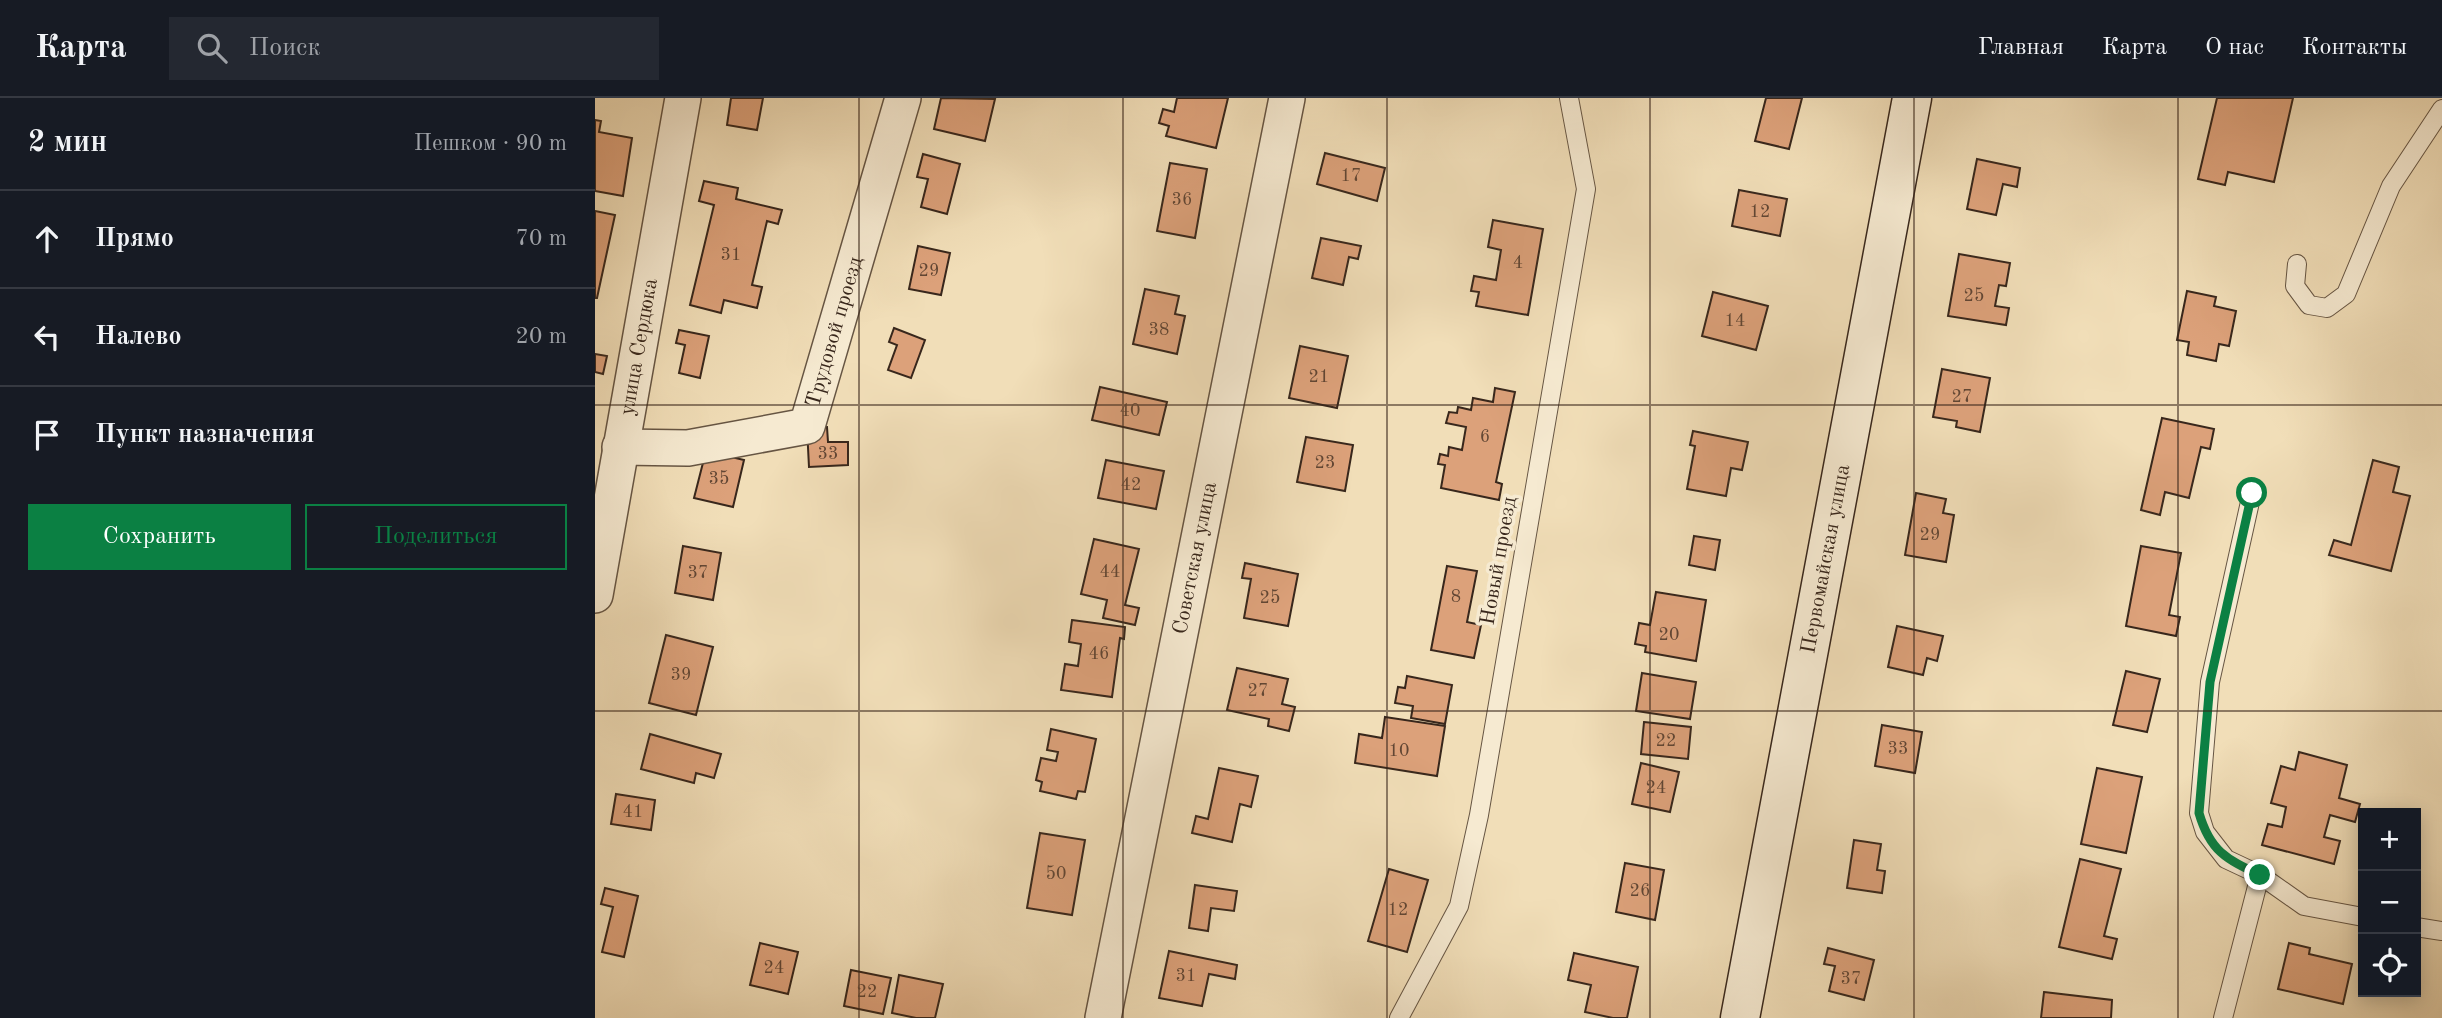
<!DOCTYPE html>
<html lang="ru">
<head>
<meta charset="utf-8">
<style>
	body { margin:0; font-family:"Old Standard TT",serif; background:#242831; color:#f1f3f6 }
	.controls { position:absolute; right:21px; bottom:21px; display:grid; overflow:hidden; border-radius:0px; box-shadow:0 4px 18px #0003 }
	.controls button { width:63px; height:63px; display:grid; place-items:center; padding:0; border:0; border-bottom:2px solid #363941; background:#171b24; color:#f1f3f6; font:35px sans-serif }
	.stop { position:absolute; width:21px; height:21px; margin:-16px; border:5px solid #0b8043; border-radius:50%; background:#fff }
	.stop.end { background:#0b8043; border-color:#fff; box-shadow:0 2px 7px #0008 }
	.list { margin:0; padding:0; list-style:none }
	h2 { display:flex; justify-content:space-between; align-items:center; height:91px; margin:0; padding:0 28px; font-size:30px }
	h2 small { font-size:23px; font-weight:400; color:#9ea1a6 }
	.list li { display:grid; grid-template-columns:46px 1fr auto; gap:21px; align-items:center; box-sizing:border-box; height:98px; padding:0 28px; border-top:2px solid #363941 }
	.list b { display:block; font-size:26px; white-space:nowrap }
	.list em { font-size:23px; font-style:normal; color:#9ea1a6 }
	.actions { display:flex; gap:14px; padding:21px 28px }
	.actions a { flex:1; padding:16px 0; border:2px solid #0b8043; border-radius:0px; text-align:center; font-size:24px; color:#0b8043 }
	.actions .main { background:#0b8043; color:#fff }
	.icon { flex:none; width:38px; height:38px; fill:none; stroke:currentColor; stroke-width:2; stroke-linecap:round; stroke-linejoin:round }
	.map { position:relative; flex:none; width:1847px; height:920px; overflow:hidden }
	header { display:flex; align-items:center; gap:42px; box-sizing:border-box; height:98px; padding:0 35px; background:#171b24; border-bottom:2px solid #363941 }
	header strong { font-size:33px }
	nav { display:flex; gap:38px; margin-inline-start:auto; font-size:24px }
	.search { width:490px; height:63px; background:#242831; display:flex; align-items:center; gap:18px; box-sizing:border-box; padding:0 24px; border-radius:0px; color:#9ea1a6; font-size:26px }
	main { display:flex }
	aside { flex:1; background:#171b24 }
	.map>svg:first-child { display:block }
	.building { fill:#dca17a; stroke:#38271c; stroke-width:2 }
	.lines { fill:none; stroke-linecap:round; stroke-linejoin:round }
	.service-casing { stroke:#665543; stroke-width:20 }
	.minor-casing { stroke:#665543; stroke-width:38 }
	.secondary-casing { stroke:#38271c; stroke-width:41 }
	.service { stroke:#f6ead1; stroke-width:18 }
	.minor { stroke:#f6ead1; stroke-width:35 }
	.secondary { stroke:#f6ead1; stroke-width:38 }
	.route { stroke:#0b8043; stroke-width:9 }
	.grid { fill:none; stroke:#38271c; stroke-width:2; stroke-opacity:0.55 }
	.labels { text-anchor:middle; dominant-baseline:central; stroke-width:7; stroke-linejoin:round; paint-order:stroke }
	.number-label { font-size:18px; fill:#614634 }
	.street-label { font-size:21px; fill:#38271c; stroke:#f6ead1 }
</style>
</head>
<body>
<header>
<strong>Карта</strong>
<div class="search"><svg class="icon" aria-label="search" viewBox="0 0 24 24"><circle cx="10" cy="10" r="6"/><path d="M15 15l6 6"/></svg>Поиск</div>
<nav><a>Главная</a><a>Карта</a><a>О нас</a><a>Контакты</a></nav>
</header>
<main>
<aside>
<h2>2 мин<small>Пешком · 90 m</small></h2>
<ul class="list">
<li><svg class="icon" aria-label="ahead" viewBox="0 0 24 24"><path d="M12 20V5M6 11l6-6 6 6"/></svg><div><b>Прямо</b></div><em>70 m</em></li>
<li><svg class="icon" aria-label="left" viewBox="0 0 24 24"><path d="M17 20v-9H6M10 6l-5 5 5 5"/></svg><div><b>Налево</b></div><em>20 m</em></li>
<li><svg class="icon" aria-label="arrive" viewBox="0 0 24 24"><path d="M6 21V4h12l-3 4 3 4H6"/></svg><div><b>Пункт назначения</b></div></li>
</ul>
<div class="actions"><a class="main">Сохранить</a><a>Поделиться</a></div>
</aside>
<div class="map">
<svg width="1847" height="920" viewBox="0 0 1847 920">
	<rect width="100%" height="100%" fill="#f1deb8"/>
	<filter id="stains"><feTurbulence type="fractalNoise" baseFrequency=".00286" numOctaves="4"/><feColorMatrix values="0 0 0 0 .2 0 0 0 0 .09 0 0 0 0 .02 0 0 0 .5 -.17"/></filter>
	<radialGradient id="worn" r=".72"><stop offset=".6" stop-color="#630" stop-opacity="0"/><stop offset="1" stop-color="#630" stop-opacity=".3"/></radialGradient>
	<g class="building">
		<polygon points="136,0 168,0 162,32 132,27"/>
		<polygon points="346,0 400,1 390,43 339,31"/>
		<polygon points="582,0 633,0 621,50 571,38 574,28 564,25 568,11 579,14"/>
		<polygon points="1171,0 1207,0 1194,51 1160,43"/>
		<polygon points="1622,0 1698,0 1679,84 1633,74 1630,87 1603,81"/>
		<polygon points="0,22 6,23 4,34 37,40 28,98 0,93"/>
		<polygon points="730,55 790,70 782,103 722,86"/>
		<polygon points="328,56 365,66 352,116 326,109 333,81 322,79"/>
		<polygon points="1382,61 1425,70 1422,89 1408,86 1401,117 1372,111"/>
		<polygon points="575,65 612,71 600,140 562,133"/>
		<polygon points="109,83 143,90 141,101 187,112 183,126 172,123 157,187 167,189 162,210 129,202 126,215 95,207 119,107 104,103"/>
		<polygon points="1144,92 1192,101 1185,138 1137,128"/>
		<polygon points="0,113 20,117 2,200 0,200"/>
		<polygon points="898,122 948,131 933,217 881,208 884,194 876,193 879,178 901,182 906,152 893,149"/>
		<polygon points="726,140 766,148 763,161 754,159 748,187 717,180"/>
		<polygon points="323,148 355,155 346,197 314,191"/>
		<polygon points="1364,156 1415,165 1411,188 1404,187 1400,208 1414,210 1411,227 1353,218"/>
		<polygon points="550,191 584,198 580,216 590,218 582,256 538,246"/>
		<polygon points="1592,193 1621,199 1619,208 1641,213 1634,248 1624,246 1621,263 1592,257 1594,244 1582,242"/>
		<polygon points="1118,194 1173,208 1161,252 1107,238"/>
		<polygon points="299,230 330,242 316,280 293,272 302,247 294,244"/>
		<polygon points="84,232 114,238 105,280 84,275 90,247 81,245"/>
		<polygon points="705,248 753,258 742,310 694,300"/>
		<polygon points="0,256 12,258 8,276 0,274"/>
		<polygon points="1347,271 1395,280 1385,334 1361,329 1362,323 1338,319"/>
		<polygon points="505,289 572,304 564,337 497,322"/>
		<polygon points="900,290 920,294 901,384 907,386 904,402 846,390 850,367 843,366 845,356 853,358 854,349 867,352 871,329 851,325 854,314 862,315 863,309 876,312 878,300 898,304"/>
		<polygon points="1567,320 1619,331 1615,351 1606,349 1594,400 1570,394 1565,417 1546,412"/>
		<polygon points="232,329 233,344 253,344 253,367 214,369 212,330"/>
		<polygon points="1098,333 1153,344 1147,372 1136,370 1131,398 1092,391 1100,348 1095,347"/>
		<polygon points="711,339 758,347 750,393 702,384"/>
		<polygon points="111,353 149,362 138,409 99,400"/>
		<polygon points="511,362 569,373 561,411 503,400"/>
		<polygon points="1778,362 1804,369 1798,394 1815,398 1796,473 1734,457 1739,442 1756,447"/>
		<polygon points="1321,395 1351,401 1348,415 1359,417 1351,464 1310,457"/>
		<polygon points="1099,438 1125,442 1120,472 1094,467"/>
		<polygon points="499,441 544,451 530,507 544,510 540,527 508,520 512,502 486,496"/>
		<polygon points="88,448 126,455 118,502 80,495"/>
		<polygon points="1546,448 1586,455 1574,517 1585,519 1581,538 1531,528"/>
		<polygon points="650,465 703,476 693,528 649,520 656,481 647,480"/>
		<polygon points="852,468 882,473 872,524 886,527 879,560 836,552"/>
		<polygon points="1061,494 1111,502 1101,563 1050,554 1051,548 1040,546 1044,525 1055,527"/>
		<polygon points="477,522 530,529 529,541 525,540 517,599 466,592 470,566 483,568 486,546 474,544"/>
		<polygon points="1302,528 1348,538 1342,563 1332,560 1328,577 1293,569"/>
		<polygon points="71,537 118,549 101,617 54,605"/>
		<polygon points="642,570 693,581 687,606 700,609 694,633 673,628 674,621 632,612"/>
		<polygon points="1531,573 1565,581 1552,634 1518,627"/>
		<polygon points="1047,575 1101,584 1095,621 1041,613"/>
		<polygon points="812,578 857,587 850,626 816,620 818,608 800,605 803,589 810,590"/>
		<polygon points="790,619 850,628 842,678 760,665 764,636 787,640"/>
		<polygon points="1049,624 1096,629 1093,661 1046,656"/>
		<polygon points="1287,627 1327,634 1320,675 1280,668"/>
		<polygon points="456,631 501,641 490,694 483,693 481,701 445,693 447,684 441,682 446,660 461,663 463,654 452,652"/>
		<polygon points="55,636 126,656 119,680 101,675 99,685 46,671"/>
		<polygon points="1704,654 1752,667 1744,700 1765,706 1760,724 1735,717 1729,739 1745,743 1739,766 1667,747 1673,726 1687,729 1691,709 1676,705 1686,668 1700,672"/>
		<polygon points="1046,665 1084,674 1075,714 1037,706"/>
		<polygon points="624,670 663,678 656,709 645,706 637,744 597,735 601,718 613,721"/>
		<polygon points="1502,670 1547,679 1531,755 1486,746"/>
		<polygon points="21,696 60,702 56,732 16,726"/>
		<polygon points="445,735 490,742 477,817 432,810"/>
		<polygon points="1259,742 1286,746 1282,772 1290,773 1287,795 1252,790"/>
		<polygon points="1485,761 1526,771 1509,838 1522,841 1517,861 1464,849"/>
		<polygon points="1030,765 1069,772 1060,822 1021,814"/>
		<polygon points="794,771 833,782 812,854 773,843"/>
		<polygon points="600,787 642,793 639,813 616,810 613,833 594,830"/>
		<polygon points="10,790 43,798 29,859 7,854 18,809 6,806"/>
		<polygon points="165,845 203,854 193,896 155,887"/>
		<polygon points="1694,845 1715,850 1714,856 1757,866 1748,906 1683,891"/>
		<polygon points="1233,850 1279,862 1269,902 1234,893 1240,868 1229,866"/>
		<polygon points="574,853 642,867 640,881 614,876 607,908 564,900"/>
		<polygon points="979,855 1043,869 1032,920 1018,920 990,914 996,887 973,882"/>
		<polygon points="256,872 296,880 288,916 249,908"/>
		<polygon points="304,877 348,886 340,920 321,920 297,915"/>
		<polygon points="1449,894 1517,902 1516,920 1446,920"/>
	</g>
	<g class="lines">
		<g class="service-casing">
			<g id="service">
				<polyline points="1702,166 1700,188 1714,207 1732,210 1751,196 1796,88 1847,11"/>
				<polyline points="1657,395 1615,584 1604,715 1610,734 1631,761 1665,777 1709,808 1768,819"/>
				<polyline points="1821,829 1847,833"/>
				<polyline points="804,920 864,808 884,717 991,91 974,0"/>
				<polyline points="1628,920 1665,777"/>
			</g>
		</g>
		<g class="minor-casing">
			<g id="minor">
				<path id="s1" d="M25 349 93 350 212 328 308 0"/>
				<path id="s2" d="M0 497 88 0"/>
				<path id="s3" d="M508 920 692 0"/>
			</g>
		</g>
		<g class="secondary-casing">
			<g id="secondary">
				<path id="s4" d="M1145 920 1317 0"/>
			</g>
		</g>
		<use href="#service" class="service"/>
		<use href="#minor" class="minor"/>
		<use href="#secondary" class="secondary"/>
	</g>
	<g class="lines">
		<path class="route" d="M1657 395 1615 584 1604 715C1615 753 1631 761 1665 777"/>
	</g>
	<path class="grid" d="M264 0V920M528 0V920M792 0V920M1055 0V920M1319 0V920M1583 0V920M0 307H1847M0 613H1847"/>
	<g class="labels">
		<g class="number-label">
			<text x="756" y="78">17</text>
			<text x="587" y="102">36</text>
			<text x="1165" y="114">12</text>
			<text x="136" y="157">31</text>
			<text x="923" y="165">4</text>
			<text x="334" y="173">29</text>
			<text x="1379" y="198">25</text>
			<text x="1140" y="223">14</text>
			<text x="564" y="232">38</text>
			<text x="724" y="279">21</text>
			<text x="1367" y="299">27</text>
			<text x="535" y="313">40</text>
			<text x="890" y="339">6</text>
			<text x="233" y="356">33</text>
			<text x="730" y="365">23</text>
			<text x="124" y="381">35</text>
			<text x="536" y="387">42</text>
			<text x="1335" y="437">29</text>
			<text x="515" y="474">44</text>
			<text x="103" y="475">37</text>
			<text x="861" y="499">8</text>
			<text x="675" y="500">25</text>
			<text x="1074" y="537">20</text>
			<text x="504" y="556">46</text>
			<text x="86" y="577">39</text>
			<text x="663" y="593">27</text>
			<text x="1071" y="643">22</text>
			<text x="1303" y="651">33</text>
			<text x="804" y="653">10</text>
			<text x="1061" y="690">24</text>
			<text x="38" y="714">41</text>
			<text x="461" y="776">50</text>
			<text x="1045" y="793">26</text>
			<text x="803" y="812">12</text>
			<text x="179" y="870">24</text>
			<text x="591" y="878">31</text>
			<text x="1256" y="881">37</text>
			<text x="272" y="894">22</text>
		</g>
		<g class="street-label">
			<text stroke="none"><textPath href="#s1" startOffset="287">Трудовой проезд</textPath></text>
			<text stroke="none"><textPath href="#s2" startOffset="252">улица Сердюка</textPath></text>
			<text stroke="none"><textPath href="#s3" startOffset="469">Советская улица</textPath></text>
			<text stroke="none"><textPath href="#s4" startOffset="467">Первомайская улица</textPath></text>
			<text transform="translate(904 463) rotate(-80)">Новый проезд</text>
		</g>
	</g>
	<rect width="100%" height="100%" filter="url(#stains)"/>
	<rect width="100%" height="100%" fill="url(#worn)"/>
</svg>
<div class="controls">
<button>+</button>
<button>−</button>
<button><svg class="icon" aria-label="locate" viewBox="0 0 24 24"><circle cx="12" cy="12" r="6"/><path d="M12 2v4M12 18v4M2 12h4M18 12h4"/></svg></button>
</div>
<div class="stop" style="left:1657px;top:395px"></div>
<div class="stop end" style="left:1665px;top:777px"></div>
</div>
</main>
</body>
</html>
